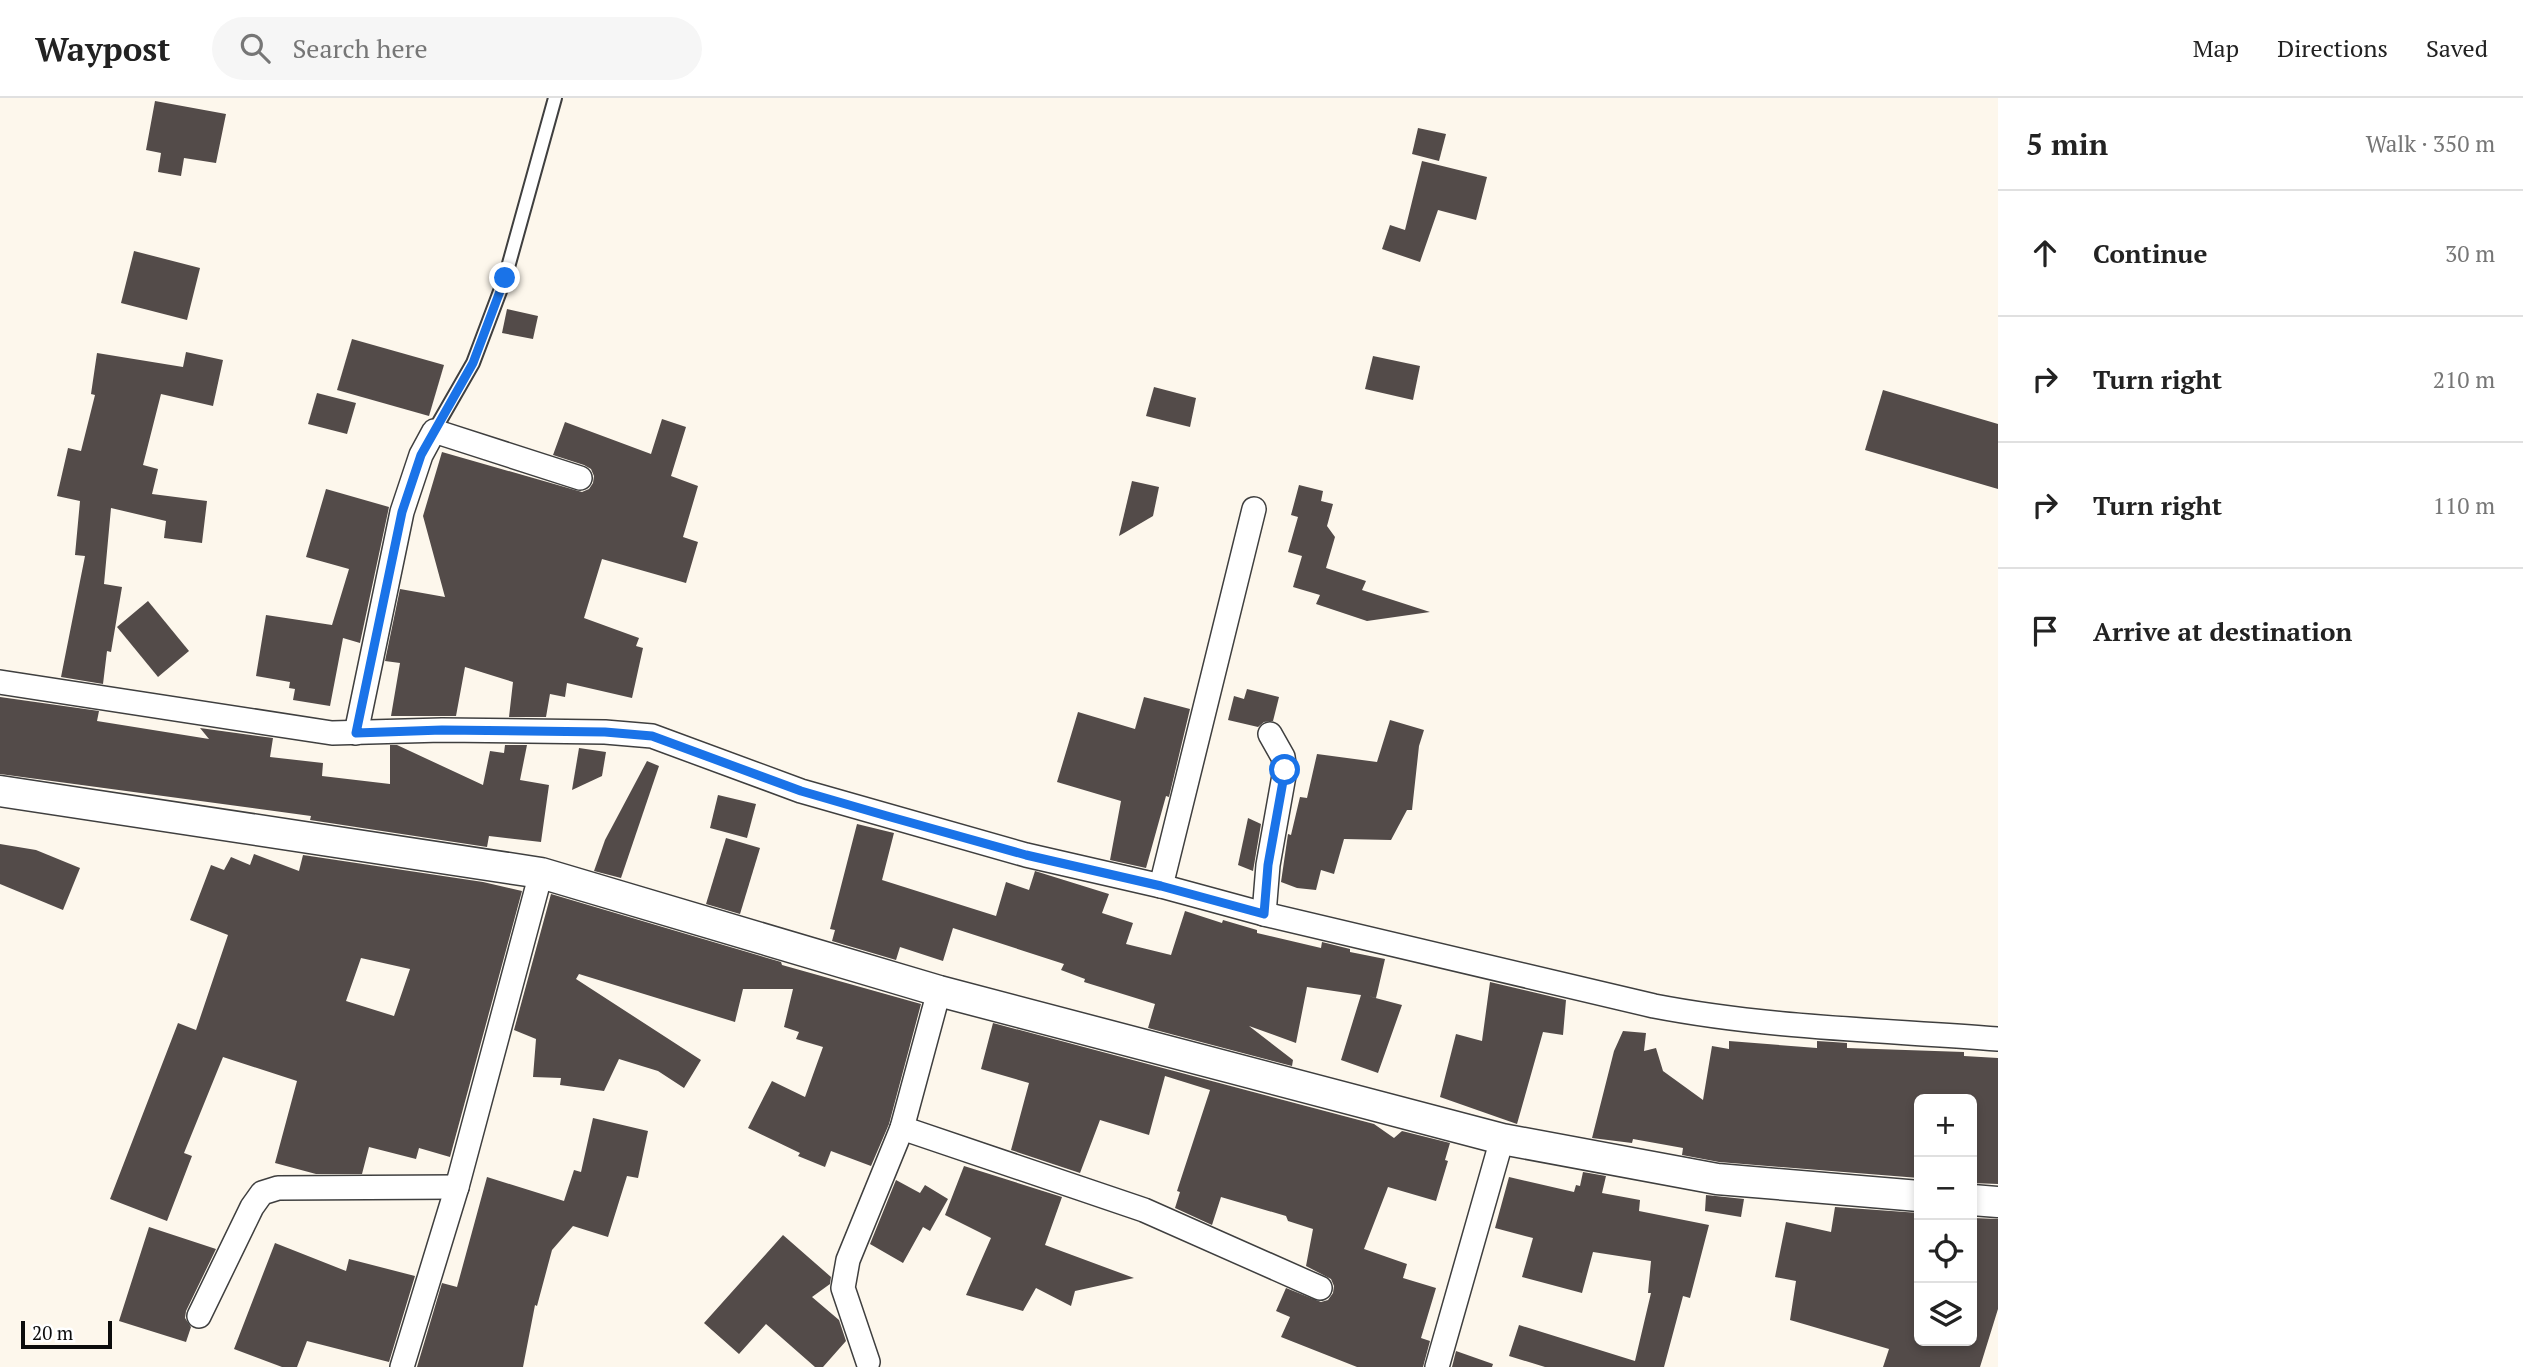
<!DOCTYPE html>
<html lang="en">
<head>
<meta charset="utf-8">
<style>
	body { margin:0; font-family:"PT Serif",serif; background:#f6f6f6; color:#222 }
	.controls { position:absolute; right:21px; bottom:21px; display:grid; overflow:hidden; border-radius:10px; box-shadow:0 4px 10px #0003 }
	.controls button { width:63px; height:63px; display:grid; place-items:center; padding:0; border:0; border-bottom:2px solid #e0e0e0; background:#fff; color:#222; font:35px sans-serif }
	.scale { position:absolute; left:21px; bottom:18px; width:91px; box-sizing:border-box; padding-left:7px; border:4px solid #0c0c0c; border-top:0; font-size:19px; line-height:24px; white-space:nowrap; color:#0c0c0c; -webkit-text-stroke:5px #fff; paint-order:stroke }
	.stop { position:absolute; width:21px; height:21px; margin:-16px; border:5px solid #1a73e8; border-radius:50%; background:#fff }
	.stop.end { background:#1a73e8; border-color:#fff; box-shadow:0 2px 7px #0008 }
	.list { margin:0; padding:0; list-style:none }
	h2 { display:flex; justify-content:space-between; align-items:center; height:91px; margin:0; padding:0 28px; font-size:30px }
	h2 small { font-size:23px; font-weight:400; color:#767676 }
	.list li { display:grid; grid-template-columns:46px 1fr auto; gap:21px; align-items:center; box-sizing:border-box; height:126px; padding:0 28px; border-top:2px solid #e0e0e0 }
	.list b { display:block; font-size:26px; white-space:nowrap }
	.list em { font-size:23px; font-style:normal; color:#767676 }
	.icon { flex:none; width:38px; height:38px; fill:none; stroke:currentColor; stroke-width:2; stroke-linecap:round; stroke-linejoin:round }
	.map { position:relative; flex:none; width:1998px; height:1269px; overflow:hidden }
	header { display:flex; align-items:center; gap:42px; box-sizing:border-box; height:98px; padding:0 35px; background:#fff; border-bottom:2px solid #e0e0e0 }
	header strong { font-size:33px }
	nav { display:flex; gap:38px; margin-inline-start:auto; font-size:24px }
	.search { width:490px; height:63px; background:#f6f6f6; display:flex; align-items:center; gap:18px; box-sizing:border-box; padding:0 24px; border-radius:38px; color:#767676; font-size:26px }
	main { display:flex }
	aside { flex:1; background:#fff }
	.map>svg:first-child { display:block }
	.building { fill:#534b49; fill-rule:evenodd }
	.lines { fill:none; stroke-linecap:round; stroke-linejoin:round }
	.service-casing { stroke:#3f3f3f; stroke-width:16 }
	.minor-casing { stroke:#3f3f3f; stroke-width:26 }
	.tertiary-casing { stroke:#3f3f3f; stroke-width:33 }
	.service { stroke:#fff; stroke-width:12 }
	.minor { stroke:#fff; stroke-width:23 }
	.tertiary { stroke:#fff; stroke-width:30 }
	.route { stroke:#1a73e8; stroke-width:9 }
</style>
</head>
<body>
<header>
<strong>Waypost</strong>
<div class="search"><svg class="icon" aria-label="search" viewBox="0 0 24 24"><circle cx="10" cy="10" r="6"/><path d="M15 15l6 6"/></svg>Search here</div>
<nav><a>Map</a><a>Directions</a><a>Saved</a></nav>
</header>
<main>
<div class="map">
<svg width="1998" height="1269" viewBox="0 0 1998 1269">
	<rect width="100%" height="100%" fill="#fdf7ec"/>
	<g class="building">
		<polygon points="155,3 226,16 216,65 184,60 181,78 158,74 161,55 146,52"/>
		<polygon points="1418,30 1446,36 1439,63 1412,56"/>
		<polygon points="1422,63 1487,79 1476,122 1438,112 1420,164 1382,151 1390,127 1405,132"/>
		<polygon points="134,153 200,170 187,222 121,205"/>
		<polygon points="507,211 538,218 533,241 502,235"/>
		<polygon points="352,241 444,267 429,318 337,292"/>
		<polygon points="186,254 223,262 213,308 161,296 143,367 158,371 152,396 207,403 202,445 164,440 166,423 111,410 104,486 122,489 111,554 107,553 103,586 61,579 85,458 75,457 80,403 57,398 68,350 81,353 95,297 91,296 97,255 183,269"/>
		<polygon points="1373,258 1420,268 1413,302 1365,291"/>
		<polygon points="1154,289 1196,300 1190,329 1146,318"/>
		<polygon points="1883,292 1998,326 1998,391 1865,352"/>
		<polygon points="317,295 356,305 347,336 308,326"/>
		<polygon points="662,321 686,329 671,378 698,388 683,439 698,444 686,485 602,461 584,520 639,540 636,548 643,550 632,600 567,585 565,599 550,596 546,619 509,619 513,584 465,569 456,618 391,618 400,565 385,563 400,491 445,499 423,418 442,354 582,394 589,391 593,385 594,378 591,371 584,367 553,357 565,324 651,356"/>
		<polygon points="1132,383 1159,389 1153,418 1119,438"/>
		<polygon points="1299,387 1323,393 1321,403 1333,406 1327,428 1335,439 1326,470 1366,483 1362,492 1430,514 1367,523 1316,506 1320,497 1293,489 1302,458 1288,454 1298,419 1291,417"/>
		<polygon points="326,391 389,409 360,545 343,540 330,608 293,602 295,591 289,590 290,584 256,578 266,517 332,527 349,471 306,459"/>
		<polygon points="148,503 189,553 158,579 117,529"/>
		<polygon points="1247,591 1279,599 1273,623 1264,624 1258,629 1228,622 1234,598 1244,601"/>
		<polygon points="0,599 99,613 97,623 209,641 200,630 273,640 270,659 323,665 322,678 390,686 390,647 397,647 483,687 490,653 504,655 505,647 527,647 520,682 549,687 541,744 489,738 487,749 310,722 311,718 0,676"/>
		<polygon points="1144,599 1190,611 1169,699 1166,698 1146,770 1110,762 1121,703 1057,684 1078,614 1135,631"/>
		<polygon points="1390,622 1424,632 1419,648 1412,712 1407,712 1391,742 1344,741 1334,776 1321,772 1316,792 1297,790 1281,784 1288,736 1291,737 1300,699 1307,700 1317,656 1377,664"/>
		<polygon points="579,650 606,654 602,678 572,692"/>
		<polygon points="647,663 659,668 621,780 594,773 605,742"/>
		<polygon points="718,697 756,706 747,740 710,730"/>
		<polygon points="1248,720 1261,726 1253,773 1238,767"/>
		<polygon points="857,726 894,735 882,782 996,818 1006,784 1029,792 1035,773 1109,796 1102,815 1133,825 1126,846 1171,857 1185,813 1222,825 1223,822 1257,832 1257,835 1321,850 1322,844 1350,851 1350,854 1385,861 1376,900 1368,898 1402,907 1378,975 1341,962 1361,897 1307,889 1296,945 1249,928 1293,962 1292,968 1148,930 1155,906 1084,884 1085,881 1061,872 1064,866 953,830 943,863 900,849 896,862 832,843 835,832 830,831"/>
		<polygon points="726,740 760,750 740,816 706,806"/>
		<polygon points="0,746 36,752 80,770 63,812 0,786"/>
		<path d="M254 756 299 773 303 757 483 784 522 793 450 1059 419 1050 416 1061 369 1049 362 1076H316L275 1065 297 983 223 959 184 1055 192 1058 167 1123 110 1101 178 925 196 932 228 837 190 822 211 767 224 772 231 759 250 767ZM361 860 410 871 394 918 346 903Z"/>
		<polygon points="551,796 781,864 782,867 921,906 889,1026 871,1068 831,1053 825,1069 798,1058 800,1055 748,1030 772,983 805,999 823,949 796,941 799,934 784,929 793,891 743,891 735,924 579,876 576,881 701,962 684,990 658,973 619,961 604,993 560,987 561,980 533,979 536,941 514,932"/>
		<polygon points="1490,884 1566,902 1563,937 1543,934 1517,1026 1440,999 1456,936 1482,943"/>
		<polygon points="993,925 1374,1026 1394,1040 1402,1033 1450,1045 1445,1062 1448,1063 1436,1103 1388,1089 1364,1151 1407,1166 1403,1180 1436,1190 1421,1240 1430,1243 1423,1269 1357,1269 1281,1239 1290,1219 1276,1213 1286,1190 1321,1204 1328,1202 1333,1195 1334,1188 1331,1181 1306,1168 1313,1131 1288,1123 1286,1118 1221,1099 1212,1127 1175,1110 1180,1094 1177,1093 1210,992 1165,978 1149,1037 1100,1022 1080,1075 1011,1052 1029,985 981,971"/>
		<polygon points="1623,933 1646,935 1644,953 1656,950 1663,973 1703,1002 1712,948 1729,951 1729,943 1817,950 1817,943 1833,944 1847,945 1847,950 1964,954 1964,958 1998,960 1998,1086 1972,1085 1972,1001 1919,1001 1919,1080 1719,1064 1682,1057 1683,1050 1633,1041 1632,1045 1592,1040 1614,953"/>
		<polygon points="593,1020 648,1033 638,1080 627,1078 608,1139 573,1128 552,1152 537,1208 535,1207 523,1269 417,1269 442,1185 457,1189 487,1079 564,1103 574,1072 581,1074"/>
		<polygon points="964,1068 1062,1099 1045,1147 1134,1180 1075,1193 1071,1208 1036,1190 1023,1213 966,1197 991,1140 945,1117"/>
		<polygon points="1583,1074 1606,1078 1602,1095 1640,1102 1639,1113 1709,1127 1690,1200 1683,1198 1664,1269 1545,1269 1509,1258 1519,1227 1635,1263 1651,1195 1648,1195 1651,1163 1593,1154 1582,1195 1522,1179 1533,1140 1495,1130 1509,1079 1574,1094 1576,1087 1580,1088"/>
		<polygon points="896,1082 920,1095 925,1087 948,1101 930,1133 923,1129 903,1165 870,1146"/>
		<polygon points="1706,1097 1744,1101 1741,1119 1705,1113"/>
		<polygon points="1835,1109 1919,1115 1919,1243 1972,1243 1972,1120 1998,1121 1998,1211 1980,1269 1883,1269 1889,1251 1790,1222 1796,1183 1775,1179 1786,1124 1831,1134"/>
		<polygon points="149,1129 216,1151 186,1213 185,1220 191,1229 186,1244 119,1223"/>
		<polygon points="783,1137 831,1179 830,1186 812,1199 839,1222 846,1243 823,1269 815,1269 766,1226 739,1256 704,1225"/>
		<polygon points="275,1145 346,1173 349,1161 415,1178 389,1264 307,1243 297,1269 282,1269 234,1251"/>
		<polygon points="1456,1253 1493,1266 1492,1269 1452,1269"/>
	</g>
	<g class="lines">
		<g class="service-casing">
			<polyline id="service" points="434,333 473,265 505,180 555,0"/>
		</g>
		<g class="minor-casing">
			<g id="minor">
				<path d="M0 584 332 635 442 632 605 634 652 638 801 693 1026 757 1161 788 1264 816 1654 908C1768 930 1883 932 1998 941"/>
				<polyline points="356,635 402,414 421,357 434,333 580,380"/>
				<polyline points="1161,788 1254,411"/>
				<polyline points="1264,816 1268,767 1285,672 1283,659 1270,636"/>
				<polyline points="902,1030 1144,1112 1320,1190"/>
				<polyline points="199,1218 252,1109 262,1095 278,1090 457,1089"/>
				<polyline points="868,1264 843,1190 848,1162 902,1030 939,893"/>
				<polyline points="402,1269 457,1089 541,775"/>
				<polyline points="1437,1269 1502,1041"/>
			</g>
		</g>
		<g class="tertiary-casing">
			<g id="tertiary">
				<polyline points="0,693 541,775 939,893 1502,1041 1717,1081 1919,1098"/>
				<polyline points="1972,1102 1998,1104"/>
			</g>
		</g>
		<use href="#service" class="service"/>
		<use href="#minor" class="minor"/>
		<use href="#tertiary" class="tertiary"/>
	</g>
	<g class="lines">
		<polyline class="route" points="505,180 473,265 421,357 402,414 356,635 442,632 605,634 652,638 801,693 887,718 1026,757 1161,788 1264,816 1268,767 1285,672"/>
	</g>
</svg>
<div class="controls">
<button>+</button>
<button>−</button>
<button><svg class="icon" aria-label="locate" viewBox="0 0 24 24"><circle cx="12" cy="12" r="6"/><path d="M12 2v4M12 18v4M2 12h4M18 12h4"/></svg></button>
<button><svg class="icon" aria-label="layers" viewBox="0 0 24 24"><path d="M12 4l9 5-9 5-9-5zM3 14l9 5 9-5"/></svg></button>
</div>
<div class="scale">20 m</div>
<div class="stop" style="left:1285px;top:672px"></div>
<div class="stop end" style="left:505px;top:180px"></div>
</div>
<aside>
<h2>5 min<small>Walk · 350 m</small></h2>
<ul class="list">
<li><svg class="icon" aria-label="ahead" viewBox="0 0 24 24"><path d="M12 20V5M6 11l6-6 6 6"/></svg><div><b>Continue</b></div><em>30 m</em></li>
<li><svg class="icon" aria-label="right" viewBox="0 0 24 24"><path d="M7 20v-9h11M14 6l5 5-5 5"/></svg><div><b>Turn right</b></div><em>210 m</em></li>
<li><svg class="icon" aria-label="right" viewBox="0 0 24 24"><path d="M7 20v-9h11M14 6l5 5-5 5"/></svg><div><b>Turn right</b></div><em>110 m</em></li>
<li><svg class="icon" aria-label="arrive" viewBox="0 0 24 24"><path d="M6 21V4h12l-3 4 3 4H6"/></svg><div><b>Arrive at destination</b></div></li>
</ul>
</aside>
</main>
</body>
</html>
